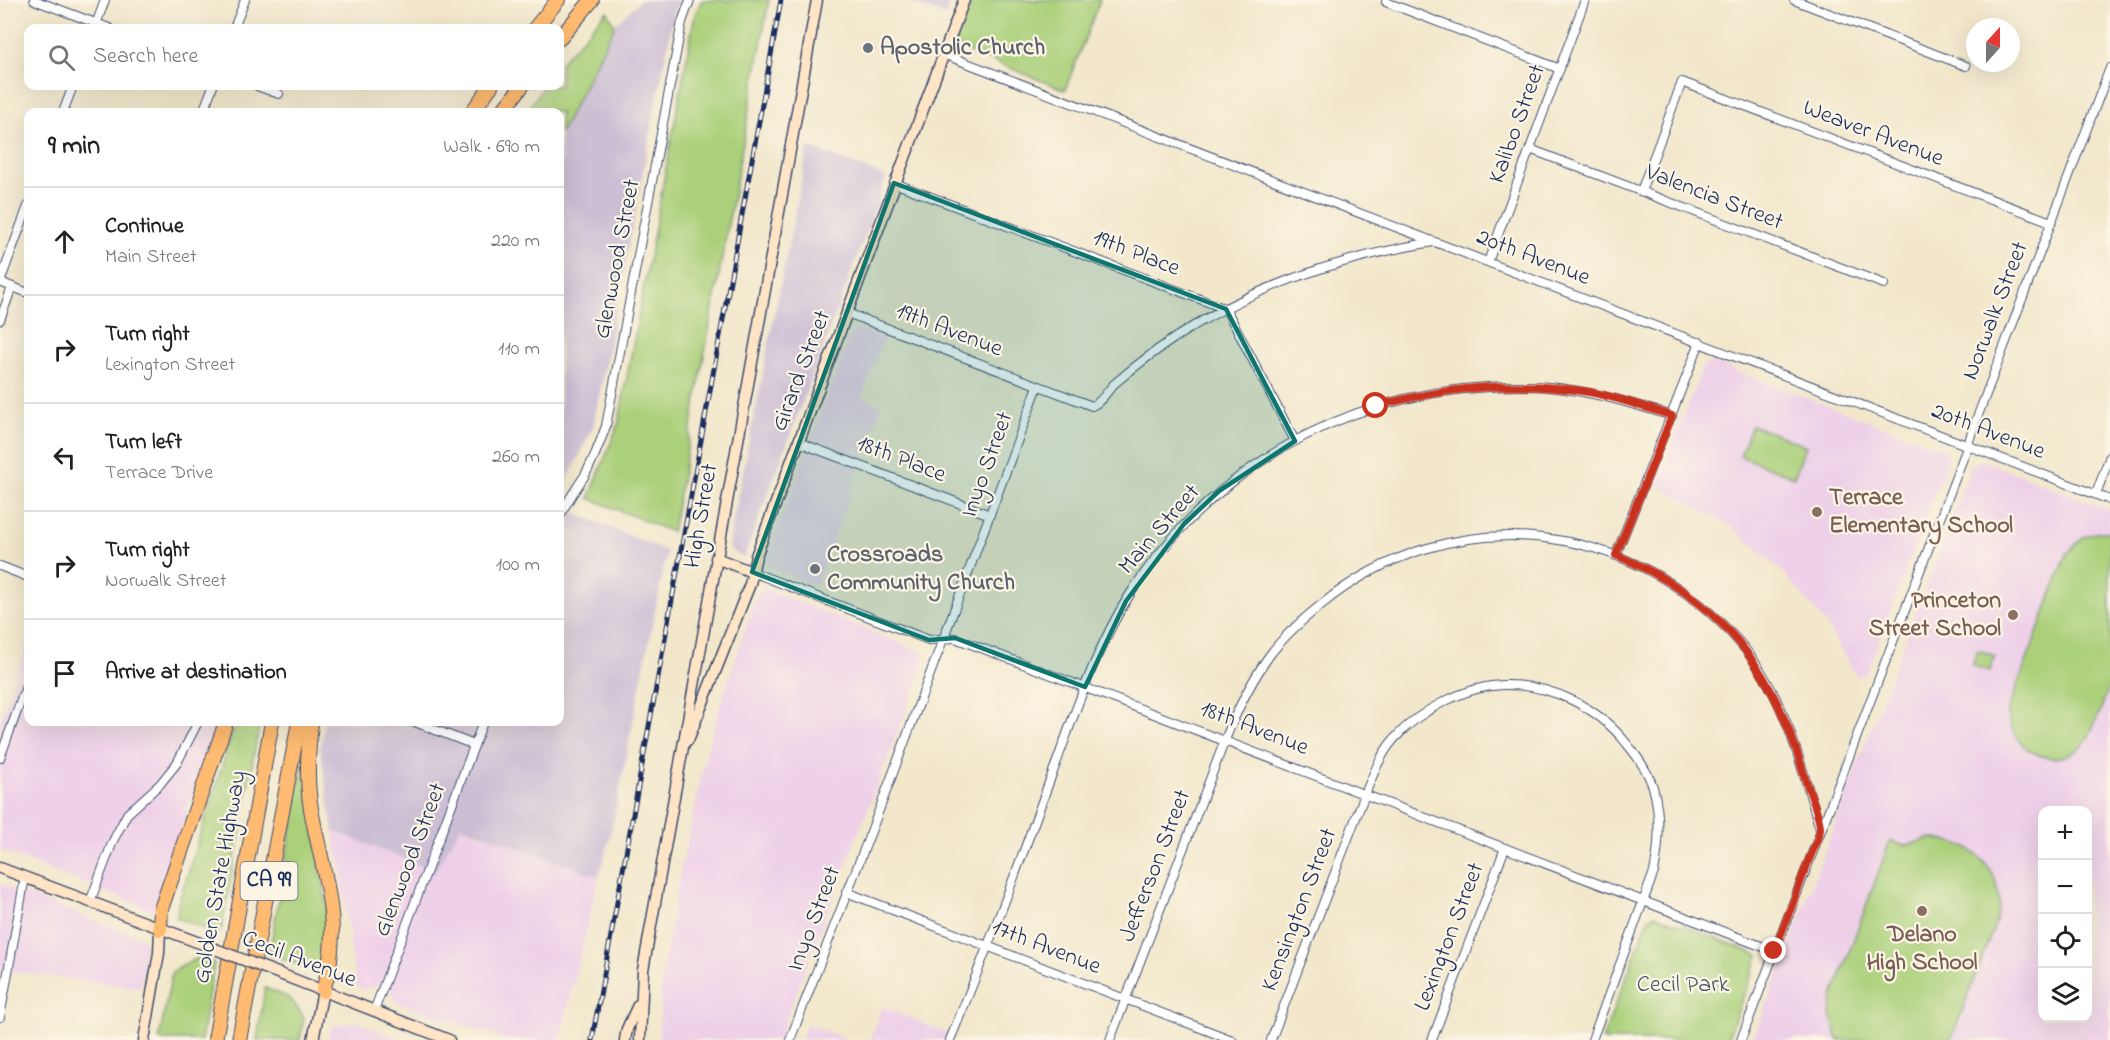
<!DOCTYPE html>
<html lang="en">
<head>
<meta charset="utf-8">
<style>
	body { margin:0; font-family:"Indie Flower",sans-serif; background:#f2f2f2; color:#222 }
	.controls { position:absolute; right:18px; bottom:18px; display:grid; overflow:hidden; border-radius:12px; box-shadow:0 6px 24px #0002 }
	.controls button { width:54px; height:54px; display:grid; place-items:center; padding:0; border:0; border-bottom:2px solid #e0e0e0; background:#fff; color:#222; font:30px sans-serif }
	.compass { position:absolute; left:1966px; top:18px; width:54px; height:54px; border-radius:50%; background:#fff; box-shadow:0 6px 24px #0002; rotate:21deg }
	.stop { position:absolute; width:18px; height:18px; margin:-14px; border:4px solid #c8321e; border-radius:50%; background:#fff }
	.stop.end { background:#c8321e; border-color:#fff; box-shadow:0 2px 6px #0008 }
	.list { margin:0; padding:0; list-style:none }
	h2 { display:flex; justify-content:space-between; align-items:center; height:78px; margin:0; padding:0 24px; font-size:26px }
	h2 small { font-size:20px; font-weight:400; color:#767676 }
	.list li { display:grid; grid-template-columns:39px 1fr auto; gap:18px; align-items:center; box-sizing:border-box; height:108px; padding:0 24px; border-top:2px solid #e0e0e0 }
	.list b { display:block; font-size:22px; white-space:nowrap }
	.list p { margin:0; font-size:20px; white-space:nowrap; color:#767676 }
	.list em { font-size:20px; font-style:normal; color:#767676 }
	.icon { flex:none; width:33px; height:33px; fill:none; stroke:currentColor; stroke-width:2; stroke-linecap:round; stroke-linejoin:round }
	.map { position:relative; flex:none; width:2110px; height:1040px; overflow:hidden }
	.search { position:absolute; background:#fff; box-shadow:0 6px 24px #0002; left:24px; top:24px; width:540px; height:66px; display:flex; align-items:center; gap:15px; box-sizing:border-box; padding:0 21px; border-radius:12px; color:#767676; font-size:22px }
	.panel { position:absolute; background:#fff; box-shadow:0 6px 24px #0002; left:24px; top:108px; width:540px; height:618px; border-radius:12px }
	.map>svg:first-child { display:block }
	.built { fill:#eed0e8; fill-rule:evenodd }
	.industrial { fill:#ccbed4 }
	.green { fill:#abd07a; stroke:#63806c; stroke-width:1.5 }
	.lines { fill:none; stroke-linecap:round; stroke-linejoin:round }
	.street-casing { stroke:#3b4b6e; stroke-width:10 }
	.secondary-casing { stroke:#3b4b6e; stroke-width:13 }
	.highway-casing { stroke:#3b4b6e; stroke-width:16 }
	.street { stroke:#fff; stroke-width:8 }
	.secondary { stroke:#ffe4c6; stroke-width:10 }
	.highway { stroke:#febb71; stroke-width:14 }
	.rail-casing { stroke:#1b2f5e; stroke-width:5 }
	.rail { stroke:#fcf5e5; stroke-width:3; stroke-dasharray:9; stroke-linecap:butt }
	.secondary-bridge-casing { stroke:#3b4b6e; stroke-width:13; stroke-linecap:butt }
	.secondary-bridge { stroke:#ffe4c6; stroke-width:10 }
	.route { stroke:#c8321e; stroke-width:8 }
	.marked { fill:#0f766e; fill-opacity:0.2; stroke:#0f766e; stroke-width:4.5; stroke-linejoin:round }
	.worship-dot { fill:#6b7280; stroke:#fcf5e5; stroke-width:2 }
	.education-dot { fill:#8d6e63; stroke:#fcf5e5; stroke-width:2 }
	.labels { text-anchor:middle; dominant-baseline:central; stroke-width:4.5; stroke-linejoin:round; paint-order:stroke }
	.shield { fill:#fcf5e5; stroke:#5e6a86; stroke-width:1.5 }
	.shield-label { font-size:22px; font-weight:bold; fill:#1b2f5e }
	.worship-label { font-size:24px; font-weight:bold; fill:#5b616d; stroke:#fcf5e5; text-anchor:start }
	.street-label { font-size:24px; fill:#1b2f5e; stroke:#fcf5e5 }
	.education-label { font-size:24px; font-weight:bold; fill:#785e54; stroke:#fcf5e5; text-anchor:start }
	.park-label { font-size:24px; fill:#3f5765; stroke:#fcf5e5 }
</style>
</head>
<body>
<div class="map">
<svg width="2110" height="1040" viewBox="0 0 2110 1040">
	<rect width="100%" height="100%" fill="#fcf5e5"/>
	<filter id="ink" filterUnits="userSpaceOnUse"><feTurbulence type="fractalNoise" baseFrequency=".0167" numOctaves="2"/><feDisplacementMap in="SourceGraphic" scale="12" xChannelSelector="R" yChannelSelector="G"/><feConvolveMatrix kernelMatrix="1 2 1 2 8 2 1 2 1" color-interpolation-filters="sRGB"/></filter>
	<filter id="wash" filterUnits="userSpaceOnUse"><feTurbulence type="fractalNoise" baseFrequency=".008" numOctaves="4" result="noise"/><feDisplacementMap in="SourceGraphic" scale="24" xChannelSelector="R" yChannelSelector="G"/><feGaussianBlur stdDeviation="1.35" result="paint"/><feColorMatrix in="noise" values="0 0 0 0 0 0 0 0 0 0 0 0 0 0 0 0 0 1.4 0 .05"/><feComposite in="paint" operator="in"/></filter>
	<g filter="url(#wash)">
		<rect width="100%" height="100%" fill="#f2e7cb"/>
		<g class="built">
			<polygon points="857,328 884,338 862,397 882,406 816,586 766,567 766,558 851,332"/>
			<polygon points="1712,362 1945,450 1948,459 1866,675 1856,676 1824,621 1783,572 1732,527 1657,485 1703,366"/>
			<path d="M1983 461 2110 510V1040H1753L1971 467 1976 462ZM2042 810H2088V1018H2042Z"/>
			<polygon points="764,588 924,653 924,665 778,1040 659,1040 661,981 679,878 710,738 756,596"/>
			<polygon points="28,641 28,722 216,722 154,911 0,850 0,722"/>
			<polygon points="460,826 599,877 560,1040 508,1040 396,1002 391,993 373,986 365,990 356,987 341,873 333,831 435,871"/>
			<polygon points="0,884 141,938 145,942 146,946 140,988 0,970"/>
			<polygon points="882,1007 952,1035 950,1040 870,1040"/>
			<polygon points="357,1022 401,1040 327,1040 332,1026"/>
			<polygon points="806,1024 849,1040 801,1040"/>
		</g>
		<g class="industrial">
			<polygon points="641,0 679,0 675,8 593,427 567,481 561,488 560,488 560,134 615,25"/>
			<polygon points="902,0 950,0 945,16"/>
			<polygon points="808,147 887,177 744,558 729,549 731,531"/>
			<polygon points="560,507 667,551 612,828 599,877 461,826 435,871 333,831 320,748 325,722 560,722"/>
		</g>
		<g class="green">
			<polygon points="702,0 769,0 672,532 589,498 618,425 695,14"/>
			<polygon points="972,0 1100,0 1065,90 960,48 956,40"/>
			<polygon points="607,11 615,25 560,134 560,112 526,112 544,86 560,86 560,63"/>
			<polygon points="1752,425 1806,446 1794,477 1740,456"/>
			<path d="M2098 532H2110C2110 567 2110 602 2110 637 2110 651 2110 669 2110 683 2107 694 2090 739 2082 746 2052 774 2008 748 2008 710L2067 554 2083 537Z"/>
			<polygon points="1978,650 1995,656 1990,671 1972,665"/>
			<polygon points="236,722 260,722 222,928 217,934 177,918 178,904"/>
			<polygon points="303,761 328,911 326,954 321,969 316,971 269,954"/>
			<path d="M1928 839C1966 838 2001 865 1999 905 1998 923 1988 941 1982 958 1972 985 1962 1013 1951 1039L1838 1040 1831 1014 1833 996 1890 841 1905 846Z"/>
			<polygon points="1655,915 1759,955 1727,1040 1602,1040 1649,918"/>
			<polygon points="197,958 214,963 201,1040 159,1040 172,972"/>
			<polygon points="265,988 290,998 304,1017 300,1040 257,1040"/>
		</g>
	</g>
	<g filter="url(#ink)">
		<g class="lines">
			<g class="street-casing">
				<g id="street">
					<polyline points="34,0 109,28"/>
					<polyline points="1386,0 1386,2 1560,69"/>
					<polyline points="1794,0 1966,66"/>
					<polyline points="95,27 105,0"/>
					<polyline points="234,28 245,0"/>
					<polyline points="943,54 2110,500"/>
					<polyline points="257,86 279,94"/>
					<polyline points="63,112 73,86"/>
					<polyline points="203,112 213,86"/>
					<polyline points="1530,149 1884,284"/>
					<polyline points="894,183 1226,309 1295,441"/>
					<polyline points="1641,191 1682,82 2051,222"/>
					<polyline points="1488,262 1585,0"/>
					<polyline points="0,282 28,206"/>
					<polyline points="0,282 28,293"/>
					<path d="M847 313 1092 406C1103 401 1106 392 1114 384 1134 367 1155 351 1176 337 1253 286 1343 257 1433 242"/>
					<polyline points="0,320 12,287"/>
					<polyline points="798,442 990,515"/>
					<polyline points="2096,494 2110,456"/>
					<path d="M560 516C567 501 576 489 585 475 594 459 600 443 606 426L682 22 690 0"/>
					<polyline points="1616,555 1700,342"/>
					<polyline points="0,566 28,577"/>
					<polyline points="752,572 929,640 955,638 1774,951"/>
					<polyline points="415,722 474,745"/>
					<polyline points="0,758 28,681"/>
					<polyline points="846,892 1232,1040"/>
					<polyline points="90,902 113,841 127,814 160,784 177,763 198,722"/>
					<polyline points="374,1011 483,722"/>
					<polyline points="0,1017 25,877"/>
					<polyline points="790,1040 872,829 1038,386"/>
					<path d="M950 1040C986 953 1019 865 1051 777 1074 717 1093 654 1127 599 1206 473 1339 395 1488 387 1508 386 1529 385 1549 387 1591 391 1631 403 1672 416"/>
					<path d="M1110 1040 1225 740C1237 710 1250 683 1269 656 1283 637 1302 620 1321 605 1450 499 1631 518 1740 643 1786 696 1800 763 1820 829"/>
					<path d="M1271 1040 1365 794C1373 775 1381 753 1395 738 1420 710 1466 686 1504 685 1551 684 1598 707 1627 744 1637 756 1648 772 1653 787 1661 816 1660 843 1654 872L1592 1040"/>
					<polyline points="1432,1040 1505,848"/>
					<polyline points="1741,1040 1968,445 1972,431 2110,68"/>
				</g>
			</g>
			<g class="secondary-casing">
				<g id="secondary">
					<polyline points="716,558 752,572"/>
					<polyline points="688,740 750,584 756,556 964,0"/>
					<polyline points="0,868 205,945"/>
					<polyline points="280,974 449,1040"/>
					<polyline points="144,1040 159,953 160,929"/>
					<polyline points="313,1040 323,991"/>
					<polyline points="625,1040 627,1029 638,1005"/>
					<polyline points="640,1040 643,970 817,0"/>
				</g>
			</g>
			<g class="highway-casing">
				<g id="highway">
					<polyline points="535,28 558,0"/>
					<polyline points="560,38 592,0"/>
					<polyline points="472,112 491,86"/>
					<polyline points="502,112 522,86"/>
					<path d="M311 722C308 751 306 780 311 809 323 875 344 923 323 991"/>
					<polyline points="160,929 161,909 226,722"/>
					<polyline points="215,1040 272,722"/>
					<polyline points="239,1040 299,722"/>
				</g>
			</g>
			<use href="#street" class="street"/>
			<use href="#secondary" class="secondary"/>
			<use href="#highway" class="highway"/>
			<g class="rail-casing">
				<polyline id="rail" points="592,1040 781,0"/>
			</g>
			<use href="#rail" class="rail"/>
			<g class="secondary-bridge-casing">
				<polyline id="secondary-bridge" points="205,945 280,974"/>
			</g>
			<use href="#secondary-bridge" class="secondary-bridge"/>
		</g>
	</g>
	<g class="lines" filter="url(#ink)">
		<path class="route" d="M1376 406C1446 387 1517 380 1589 392 1617 397 1645 407 1672 416L1616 555C1720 598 1774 668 1804 775 1808 789 1819 813 1820 827 1821 835 1813 849 1810 857 1798 888 1787 920 1774 951"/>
	</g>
	<path class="marked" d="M894 183 1226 309 1295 441 1219 491 1184 524 1126 601 1085 687 955 638 929 640 752 572Z"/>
	<g class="worship-dot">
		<circle cx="868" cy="48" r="6"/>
		<circle cx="815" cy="569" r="6"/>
	</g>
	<g class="education-dot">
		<circle cx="1817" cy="512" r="6"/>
		<circle cx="2013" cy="615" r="6"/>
		<circle cx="1922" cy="911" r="6"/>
	</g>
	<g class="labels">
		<rect class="shield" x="240.5" y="862" width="57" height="38" rx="4.5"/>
		<g class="shield-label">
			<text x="269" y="881">CA 99</text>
		</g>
		<g class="worship-label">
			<text x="880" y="48">Apostolic Church</text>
			<text x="827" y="555">Crossroads<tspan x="827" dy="28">Community Church</tspan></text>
		</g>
		<g class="street-label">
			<text transform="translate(1518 124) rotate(-70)">Kalibo Street</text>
			<text transform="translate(1873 134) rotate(21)">Weaver Avenue</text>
			<text transform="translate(1714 198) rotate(21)">Valencia Street</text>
			<text transform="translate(1136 254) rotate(21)">19th Place</text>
			<text transform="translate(1533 258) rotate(21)">20th Avenue</text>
			<text transform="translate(618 259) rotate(-79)">Glenwood Street</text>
			<text transform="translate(1996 311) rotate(-69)">Norwalk Street</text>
			<text transform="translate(949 331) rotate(21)">19th Avenue</text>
			<text transform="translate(802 371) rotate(-69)">Girard Street</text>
			<text transform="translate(1988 432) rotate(21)">20th Avenue</text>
			<text transform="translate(901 460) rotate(21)">18th Place</text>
			<text transform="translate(988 465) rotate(-70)">Inyo Street</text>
			<text transform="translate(702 516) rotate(-80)">High Street</text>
			<text transform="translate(1160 530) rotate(-49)">Main Street</text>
			<text transform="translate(1254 729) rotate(21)">18th Avenue</text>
			<text transform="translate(411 860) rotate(-69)">Glenwood Street</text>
			<text transform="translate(1156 866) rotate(-69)">Jefferson Street</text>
			<text transform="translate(221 877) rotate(-80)">Golden State Highway</text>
			<text transform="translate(1300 910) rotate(-69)">Kensington Street</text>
			<text transform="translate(815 919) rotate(-69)">Inyo Street</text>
			<text transform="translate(1450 937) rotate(-69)">Lexington Street</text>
			<text transform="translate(1046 948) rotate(21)">17th Avenue</text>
			<text transform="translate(299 960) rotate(21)">Cecil Avenue</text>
		</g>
		<g class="education-label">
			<text x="1829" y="498">Terrace<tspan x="1829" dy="28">Elementary School</tspan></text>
			<text x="2001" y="601" text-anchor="end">Princeton<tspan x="2001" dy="28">Street School</tspan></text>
			<text x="1922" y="935" text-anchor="middle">Delano<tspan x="1922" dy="28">High School</tspan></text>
		</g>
		<g class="park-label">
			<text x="1683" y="985">Cecil Park</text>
		</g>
	</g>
</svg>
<div class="controls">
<button>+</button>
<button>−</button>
<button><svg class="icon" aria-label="locate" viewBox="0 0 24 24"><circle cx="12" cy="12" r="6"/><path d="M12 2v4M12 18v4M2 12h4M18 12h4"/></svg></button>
<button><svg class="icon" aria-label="layers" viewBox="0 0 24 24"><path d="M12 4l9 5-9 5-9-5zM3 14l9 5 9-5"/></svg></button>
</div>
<svg class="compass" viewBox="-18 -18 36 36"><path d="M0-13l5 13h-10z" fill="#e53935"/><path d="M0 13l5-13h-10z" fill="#767676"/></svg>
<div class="stop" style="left:1376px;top:406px"></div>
<div class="stop end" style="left:1774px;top:951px"></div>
<div class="search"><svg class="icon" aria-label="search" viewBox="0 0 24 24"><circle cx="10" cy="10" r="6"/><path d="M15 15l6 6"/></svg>Search here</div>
<section class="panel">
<h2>9 min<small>Walk · 690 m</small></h2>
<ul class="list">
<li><svg class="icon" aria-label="ahead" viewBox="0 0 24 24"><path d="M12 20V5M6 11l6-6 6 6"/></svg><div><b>Continue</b><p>Main Street</p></div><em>220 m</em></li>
<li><svg class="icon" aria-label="right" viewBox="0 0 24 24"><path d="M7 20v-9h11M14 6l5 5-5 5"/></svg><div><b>Turn right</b><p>Lexington Street</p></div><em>110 m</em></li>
<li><svg class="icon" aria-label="left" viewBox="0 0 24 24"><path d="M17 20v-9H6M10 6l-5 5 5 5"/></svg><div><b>Turn left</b><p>Terrace Drive</p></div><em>260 m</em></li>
<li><svg class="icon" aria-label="right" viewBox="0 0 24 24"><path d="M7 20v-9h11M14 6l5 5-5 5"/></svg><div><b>Turn right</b><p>Norwalk Street</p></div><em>100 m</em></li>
<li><svg class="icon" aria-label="arrive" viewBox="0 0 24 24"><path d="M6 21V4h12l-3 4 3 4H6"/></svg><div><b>Arrive at destination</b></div></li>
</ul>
</section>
</div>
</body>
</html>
